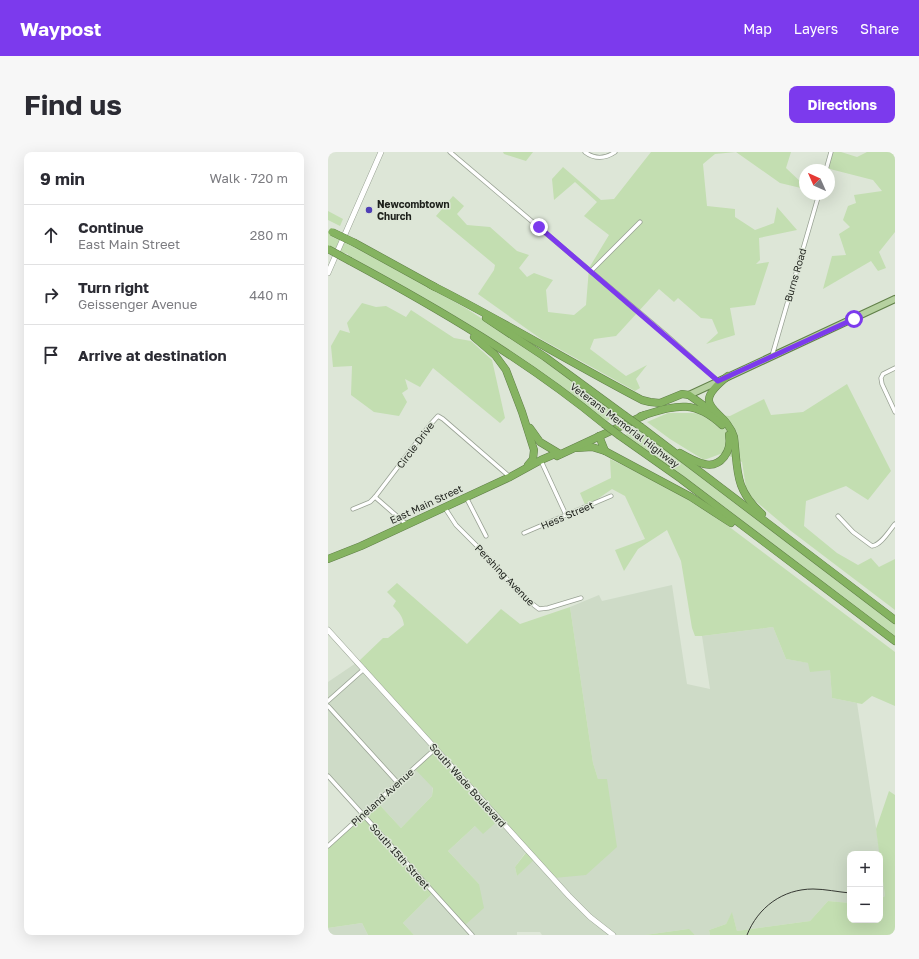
<!DOCTYPE html>
<html lang="en">
<head>
<meta charset="utf-8">
<style>
	body { margin:0; font-family:"Golos Text",sans-serif; background:#f7f7f7; color:#2b2b33 }
	.controls { position:absolute; right:12px; bottom:12px; display:grid; overflow:hidden; border-radius:8px; box-shadow:0 4px 16px #0002 }
	.controls button { width:36px; height:36px; display:grid; place-items:center; padding:0; border:0; border-bottom:1px solid #e1e1e2; background:#fff; color:#2b2b33; font:20px sans-serif }
	.compass { position:absolute; left:471px; top:12px; width:36px; height:36px; border-radius:50%; background:#fff; box-shadow:0 4px 16px #0002; rotate:315deg }
	.stop { position:absolute; width:12px; height:12px; margin:-9px; border:3px solid #7c3aed; border-radius:50%; background:#fff }
	.stop.end { background:#7c3aed; border-color:#fff; box-shadow:0 1px 4px #0008 }
	.list { margin:0; padding:0; list-style:none }
	h2 { display:flex; justify-content:space-between; align-items:center; height:52px; margin:0; padding:0 16px; font-size:17px }
	h2 small { font-size:13px; font-weight:400; color:#7c7c81 }
	.list li { display:grid; grid-template-columns:26px 1fr auto; gap:12px; align-items:center; box-sizing:border-box; height:60px; padding:0 16px; border-top:1px solid #e1e1e2 }
	.list b { display:block; font-size:15px; white-space:nowrap }
	.list p { margin:0; font-size:13px; white-space:nowrap; color:#7c7c81 }
	.list em { font-size:13px; font-style:normal; color:#7c7c81 }
	.icon { flex:none; width:22px; height:22px; fill:none; stroke:currentColor; stroke-width:2; stroke-linecap:round; stroke-linejoin:round }
	.map { position:relative; flex:none; width:567px; height:783px; overflow:hidden; border-radius:8px }
	header { display:flex; align-items:center; gap:24px; box-sizing:border-box; height:56px; padding:0 20px; background:#7c3aed; color:#fff }
	header strong { font-size:19px }
	nav { display:flex; gap:22px; margin-inline-start:auto; font-size:14px }
	.intro { display:flex; align-items:center; justify-content:space-between; box-sizing:border-box; height:96px; padding:0 24px }
	h1 { margin:0; font-size:28px }
	.button { padding:10px 18px; border-radius:8px; background:#7c3aed; color:#fff; font-size:14px; font-weight:700 }
	main { display:flex; gap:24px; padding:0 24px }
	aside { flex:1; background:#fff; border-radius:8px; box-shadow:0 4px 16px #0002 }
	.map>svg:first-child { display:block }
	.built { fill:#cedbc7 }
	.green { fill:#c3deb1 }
	.lines { fill:none; stroke-linecap:round; stroke-linejoin:round }
	.street-casing { stroke:#99a294; stroke-width:5 }
	.secondary-casing { stroke:#99a294; stroke-width:6 }
	.primary-casing { stroke:#618049; stroke-width:8 }
	.highway-casing { stroke:#618049; stroke-width:8 }
	.street { stroke:#fff; stroke-width:3.5 }
	.secondary { stroke:#fff; stroke-width:5 }
	.primary { stroke:#b6d1a0; stroke-width:6 }
	.highway { stroke:#85b361; stroke-width:7 }
	.rail { stroke:#363933; stroke-width:1 }
	.highway-bridge-casing { stroke:#618049; stroke-width:8; stroke-linecap:butt }
	.highway-bridge { stroke:#85b361; stroke-width:7 }
	.route { stroke:#7c3aed; stroke-width:5 }
	.poi-dot { fill:#4f3fb6; stroke:#dde6d7; stroke-width:1.5 }
	.labels { text-anchor:middle; dominant-baseline:central; stroke-width:3; stroke-linejoin:round; paint-order:stroke }
	.poi-label { font-size:10px; font-weight:bold; fill:#1e211c; stroke:#dde6d7; text-anchor:start }
	.street-label { font-size:10px; fill:#1e211c; stroke:#dde6d7 }
</style>
</head>
<body>
<header>
<strong>Waypost</strong>
<nav><a>Map</a><a>Layers</a><a>Share</a></nav>
</header>
<div class="intro"><h1>Find us</h1><a class="button">Directions</a></div>
<main>
<aside>
<h2>9 min<small>Walk · 720 m</small></h2>
<ul class="list">
<li><svg class="icon" aria-label="ahead" viewBox="0 0 24 24"><path d="M12 20V5M6 11l6-6 6 6"/></svg><div><b>Continue</b><p>East Main Street</p></div><em>280 m</em></li>
<li><svg class="icon" aria-label="right" viewBox="0 0 24 24"><path d="M7 20v-9h11M14 6l5 5-5 5"/></svg><div><b>Turn right</b><p>Geissenger Avenue</p></div><em>440 m</em></li>
<li><svg class="icon" aria-label="arrive" viewBox="0 0 24 24"><path d="M6 21V4h12l-3 4 3 4H6"/></svg><div><b>Arrive at destination</b></div></li>
</ul>
</aside>
<div class="map">
<svg width="567" height="783" viewBox="0 0 567 783">
	<rect width="100%" height="100%" fill="#dde6d7"/>
	<g class="built">
		<polygon points="344,433 359,532 382,537 374,484 445,475 458,507 481,511 502,517 504,546 529,551 552,702 522,702 522,751 500,749 482,769 409,779 404,761 398,772 381,778 382,783 367,783 360,777 317,783 214,783 212,780 189,780 189,783 86,783 75,771 105,741 151,732 120,699 147,674 172,667 200,697 187,715 189,724 278,627 270,627 265,611 242,455 271,443 274,449"/>
		<polygon points="31,509 108,595 104,644 73,676 49,650 35,662 0,623 0,530"/>
		<polygon points="552,706 557,744 552,747"/>
		<polygon points="34,771 40,783 0,783 0,776"/>
	</g>
	<g class="green">
		<polygon points="175,0 205,0 198,9 176,2"/>
		<polygon points="323,0 463,0 458,16 477,34 477,37 452,31 408,0 387,2 375,12 379,54 407,57 407,65 427,78 446,71 449,55 469,78 431,86 432,108 428,112 441,110 427,153 402,156 407,183 378,192 390,181 384,167 373,166 350,146 346,150 331,137 288,184 266,187 262,197 298,224 319,213 308,227 312,236 307,239 213,187 150,142 166,118 167,113 108,64 125,44 136,54 129,62 139,73 162,75 189,99 201,103 191,116 199,125 206,121 225,128 218,138 220,160 246,163 258,153 261,116 281,83 256,64 269,50 247,30 226,48 224,27 235,15 273,48 286,47"/>
		<polygon points="502,0 513,0 529,5 539,0 567,0 567,80 551,100 558,116 550,119 543,109 495,137 504,104 518,103 511,82 522,75 515,68 520,54 528,51 526,43 554,39 545,28 498,16"/>
		<polygon points="0,59 15,67 12,74 0,68"/>
		<polygon points="0,79 13,88 7,99 0,95"/>
		<path d="M16 89C57 111 99 133 139 157 192 191 243 228 294 265L278 269C199 204 110 154 20 105V102L12 100Z"/>
		<polygon points="34,151 48,155 58,154 78,165 83,158 126,186 143,189 164,208 177,266 172,271 105,216 92,235 77,227 80,237 74,241 79,250 71,264 46,260 23,243 24,214 5,215 3,194 12,178 22,181 19,171"/>
		<polygon points="519,232 563,319 540,348 518,334 478,349 476,374 509,401 530,413 543,406 551,415 567,407 567,458 463,379 419,342 414,310 395,301 376,308 342,287 319,270 340,261 364,261 402,264 436,247 443,263 475,260"/>
		<polygon points="311,277 567,470 567,486 297,283"/>
		<polygon points="282,307 367,349 567,500 567,554 544,544 534,552 504,546 502,518 482,520 480,511 458,507 445,475 374,484 367,484 364,476 353,409 339,378 310,397 296,419 287,398 317,387 297,344 284,337 258,355 252,341 283,326"/>
		<path d="M69 431 139 492 173 457 192 472 242 455 265 611 270 627H279L289 695 258 723 226 726 208 706 189 724 187 715 200 698 172 667 155 682 147 674 120 699 151 732 156 756 136 774 105 741 75 771 86 783H40L34 771 0 776V695L49 650 73 676 104 644 105 636 86 616 108 596 31 509 55 486H60L76 473C75 465 71 460 65 454L68 449 59 440Z"/>
		<polygon points="561,639 567,643 567,783 382,783 381,778 398,772 404,760 409,779 482,769 500,749 522,751 522,768 552,768 552,747 557,744 548,677"/>
		<polygon points="361,777 367,783 317,783 360,777"/>
	</g>
	<g class="lines">
		<g class="street-casing">
			<g id="street">
				<polyline points="122,0 338,183 390,229"/>
				<path d="M257 0C266 7 277 7 287 0"/>
				<polyline points="498,18 503,0"/>
				<polyline points="263,119 312,70"/>
				<polyline points="444,204 491,42"/>
				<polyline points="567,216 555,222 553,226 554,232 567,260"/>
				<polyline points="214,311 238,363"/>
				<polyline points="47,345 78,372"/>
				<polyline points="138,345 158,384"/>
				<polyline points="117,356 128,373 154,399 194,444 211,457 220,456 253,446"/>
				<polyline points="25,357 42,350 47,345 101,274 110,264 115,267 182,325"/>
				<path d="M510 364 525 380 544 394C553 393 561 379 567 372"/>
				<polyline points="196,381 238,363 283,344"/>
				<polyline points="0,549 36,517"/>
				<polyline points="0,554 70,631"/>
				<polyline points="0,624 144,783"/>
				<polyline points="0,694 107,597"/>
			</g>
		</g>
		<g class="secondary-casing">
			<g id="secondary">
				<polyline points="0,121 53,0"/>
				<polyline points="0,478 241,744 262,765 285,783"/>
			</g>
		</g>
		<g class="primary-casing">
			<polyline id="primary" points="361,243 567,147"/>
		</g>
		<g class="highway-casing">
			<g id="highway">
				<polyline points="27,91 107,135"/>
				<path d="M22 109C111 157 198 208 276 272"/>
				<path d="M103 133C175 169 243 211 314 248L322 250 332 251 354 242 361 243 389 263"/>
				<polyline points="158,166 217,205 296,263"/>
				<polyline points="146,185 167,203 178,218 194,260 206,298 205,307 200,313"/>
				<path d="M400 224C358 257 397 255 406 285 410 318 406 337 434 362"/>
				<path d="M313 264C347 254 365 246 394 273"/>
				<polyline points="313,275 567,468"/>
				<polyline points="202,276 212,290 232,302"/>
				<polyline points="271,284 277,299 363,345 403,371"/>
				<polyline points="292,284 353,327 567,489"/>
				<polyline points="249,296 264,295 277,299"/>
				<path d="M352 301C359 305 368 310 376 312 393 316 404 299 401 283"/>
				<polyline points="229,304 317,263"/>
				<polyline points="0,407 33,394 182,325 213,308 227,302 232,302"/>
			</g>
		</g>
		<use href="#street" class="street"/>
		<use href="#secondary" class="secondary"/>
		<use href="#primary" class="primary"/>
		<use href="#highway" class="highway"/>
		<path class="rail" d="M419 783C430 755 455 737 485 737 497 737 510 740 522 741"/>
		<g class="highway-bridge-casing">
			<g id="highway-bridge">
				<polyline points="4,80 27,91"/>
				<polyline points="0,97 22,109"/>
				<polyline points="296,263 313,275"/>
				<polyline points="276,272 292,284"/>
			</g>
		</g>
		<use href="#highway-bridge" class="highway-bridge"/>
	</g>
	<g class="lines">
		<polyline class="route" points="211,75 390,229 526,167"/>
	</g>
	<circle class="poi-dot" cx="41" cy="58" r="4"/>
	<g class="labels">
		<g class="poi-label">
			<text x="49" y="52">Newcombtown<tspan x="49" dy="12">Church</tspan></text>
		</g>
		<g class="street-label">
			<text transform="translate(467 123) rotate(-74)">Burns Road</text>
			<text transform="translate(297 273) rotate(37)">Veterans Memorial Highway</text>
			<text transform="translate(87 293) rotate(-53)">Circle Drive</text>
			<text transform="translate(98 352) rotate(-25)">East Main Street</text>
			<text transform="translate(239 363) rotate(-23)">Hess Street</text>
			<text transform="translate(177 423) rotate(46)">Pershing Avenue</text>
			<text transform="translate(140 633) rotate(48)">South Wade Boulevard</text>
			<text transform="translate(54 645) rotate(-42)">Pineland Avenue</text>
			<text transform="translate(72 704) rotate(48)">South 15th Street</text>
		</g>
	</g>
</svg>
<div class="controls">
<button>+</button>
<button>−</button>
</div>
<svg class="compass" viewBox="-18 -18 36 36"><path d="M0-13l5 13h-10z" fill="#e53935"/><path d="M0 13l5-13h-10z" fill="#7c7c81"/></svg>
<div class="stop" style="left:526px;top:167px"></div>
<div class="stop end" style="left:211px;top:75px"></div>
</div>
</main>
</body>
</html>
